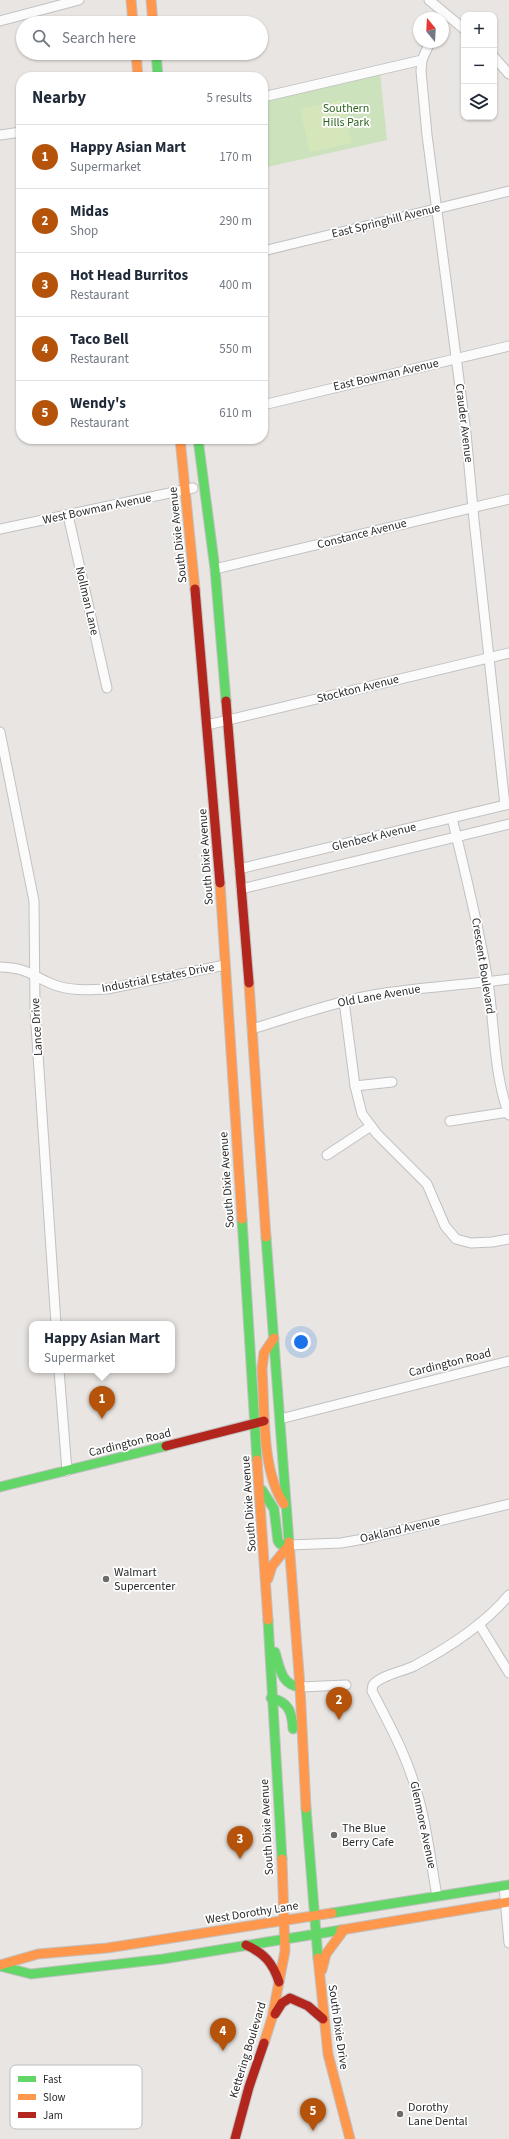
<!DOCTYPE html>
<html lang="en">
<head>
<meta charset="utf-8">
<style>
	body { margin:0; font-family:"Source Sans 3",sans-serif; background:#f2f2f3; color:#1f2937 }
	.controls { position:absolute; right:12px; top:12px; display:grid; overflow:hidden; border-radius:8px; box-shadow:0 1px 3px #0004 }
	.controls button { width:36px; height:36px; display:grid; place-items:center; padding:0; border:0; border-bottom:1px solid #e0e1e3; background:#fff; color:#1f2937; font:20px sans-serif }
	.compass { position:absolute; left:413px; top:12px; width:36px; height:36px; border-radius:50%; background:#fff; box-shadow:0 1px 3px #0004; rotate:342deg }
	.you { position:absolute; left:301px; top:1342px; width:14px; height:14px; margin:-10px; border:3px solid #fff; border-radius:50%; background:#1a73e8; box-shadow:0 0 0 6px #1a73e833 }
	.badge { display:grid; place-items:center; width:26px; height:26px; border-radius:50%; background:#b45309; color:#fff; font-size:13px; font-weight:700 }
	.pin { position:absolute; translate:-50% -33px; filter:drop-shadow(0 1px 2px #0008) }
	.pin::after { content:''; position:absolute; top:21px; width:14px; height:12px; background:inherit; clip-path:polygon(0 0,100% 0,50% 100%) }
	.popup { position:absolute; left:29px; top:1321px; width:146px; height:52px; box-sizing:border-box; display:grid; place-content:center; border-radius:8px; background:#fff; filter:drop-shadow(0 1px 3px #0005); font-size:13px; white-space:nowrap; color:#747a83 }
	.popup b { font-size:15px; color:#1f2937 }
	.popup::after { content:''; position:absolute; left:50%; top:100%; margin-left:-8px; border:8px solid transparent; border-top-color:#fff }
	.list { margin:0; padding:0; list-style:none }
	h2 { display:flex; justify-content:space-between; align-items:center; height:52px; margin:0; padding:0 16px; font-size:17px }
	h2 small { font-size:13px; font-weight:400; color:#747a83 }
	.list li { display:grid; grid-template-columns:26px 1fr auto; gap:12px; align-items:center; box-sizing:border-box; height:64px; padding:0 16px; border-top:1px solid #e0e1e3 }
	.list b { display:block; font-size:15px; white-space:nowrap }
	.list p { margin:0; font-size:13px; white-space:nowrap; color:#747a83 }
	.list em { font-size:13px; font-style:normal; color:#747a83 }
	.icon { flex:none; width:22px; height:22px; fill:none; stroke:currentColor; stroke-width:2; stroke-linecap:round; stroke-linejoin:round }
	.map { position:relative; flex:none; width:509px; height:2139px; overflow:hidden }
	.search { position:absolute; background:#fff; box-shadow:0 1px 3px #0004; left:16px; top:16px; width:252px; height:44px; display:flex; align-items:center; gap:10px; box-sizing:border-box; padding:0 14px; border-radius:22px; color:#747a83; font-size:15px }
	.panel { position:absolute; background:#fff; box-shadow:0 1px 3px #0004; left:16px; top:72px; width:252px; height:372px; border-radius:16px }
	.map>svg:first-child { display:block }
	.green { fill:#cbe2bc }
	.pitch { fill:#d5e6ba }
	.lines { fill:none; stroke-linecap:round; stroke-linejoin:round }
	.street-casing { stroke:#c2c1c2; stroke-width:11 }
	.fast-casing { stroke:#c2c1c2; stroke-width:11 }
	.slow-casing { stroke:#c2c1c2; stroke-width:11 }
	.jam-casing { stroke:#c2c1c2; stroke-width:11 }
	.street { stroke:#fcfbfb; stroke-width:9 }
	.fast { stroke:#63d668; stroke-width:9 }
	.slow { stroke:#ff974d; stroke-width:9 }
	.jam { stroke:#b3261e; stroke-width:9 }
	.poi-dot { fill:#6d6c6b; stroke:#fff; stroke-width:1.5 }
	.labels { text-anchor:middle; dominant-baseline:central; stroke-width:3.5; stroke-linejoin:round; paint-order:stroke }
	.park-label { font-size:12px; fill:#2d651e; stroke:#fff }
	.street-label { font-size:12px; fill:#2b2b2b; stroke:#fff }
	.poi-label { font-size:12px; fill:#2b2b2b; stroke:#fff; text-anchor:start }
	.key { fill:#fff; stroke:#bfbfbf; stroke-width:1 }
	.key-label { font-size:11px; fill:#2b2b2b }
</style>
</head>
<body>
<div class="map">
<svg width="509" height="2139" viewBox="0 0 509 2139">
	<rect width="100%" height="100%" fill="#e8e5e2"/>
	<polygon class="green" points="380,73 387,140 263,168 263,102"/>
	<polygon class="pitch" points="342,100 352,143 310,152 300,109"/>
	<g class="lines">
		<g class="street-casing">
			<g id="street">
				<polyline points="429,0 464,29"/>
				<polyline points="0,21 79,0"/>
				<polyline points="430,42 422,60 421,71 427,135 466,433 474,520 505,805"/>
				<polyline points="494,57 509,74"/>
				<polyline points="263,97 422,60"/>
				<polyline points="0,135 21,132"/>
				<polyline points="263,251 509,191"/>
				<polyline points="263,405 509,346"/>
				<polyline points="68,515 107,688"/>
				<polyline points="0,529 193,488"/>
				<polyline points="215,569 509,499"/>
				<polyline points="207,725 509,653"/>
				<polyline points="0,732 34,901 35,1010 56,1324"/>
				<path d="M452 818C465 872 479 927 488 982 495 1027 493 1072 509 1115"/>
				<polyline points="239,869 509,804"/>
				<polyline points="241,889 509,824"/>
				<path d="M0 967C27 968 29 974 52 984 69 991 88 990 107 989L225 965"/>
				<polyline points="344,1001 355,1086 362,1114 377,1134 427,1184 445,1226 456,1239 471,1243 492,1242 509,1239"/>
				<path d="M252 1029C289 1018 325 1005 363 997 411 987 461 986 509 979"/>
				<polyline points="355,1086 392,1082"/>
				<polyline points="450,1121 509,1112"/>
				<polyline points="327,1155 371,1126"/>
				<polyline points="59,1370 67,1471"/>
				<polyline points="280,1419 509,1361"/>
				<polyline points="289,1545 341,1543 369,1538 509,1504"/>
				<polyline points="479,1624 509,1673"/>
				<polyline points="300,1687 346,1685"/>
				<polyline points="504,1886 509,1943"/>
				<path d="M437 1896C430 1858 426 1817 413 1780 403 1749 387 1720 372 1691L373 1685C381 1675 402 1672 414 1666 448 1648 484 1625 509 1595"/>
			</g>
		</g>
		<g class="fast-casing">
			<g id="fast">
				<polyline points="156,53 158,77"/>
				<polyline points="198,439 215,569 226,701"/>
				<polyline points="242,1219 257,1460"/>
				<polyline points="266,1237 289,1542"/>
				<polyline points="0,1487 166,1446"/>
				<polyline points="262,1490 274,1509 278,1541 280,1544 289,1545"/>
				<polyline points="268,1620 282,1859"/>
				<path d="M275 1652C280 1668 281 1685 300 1687"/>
				<path d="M271 1698C289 1702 292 1712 293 1729"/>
				<polyline points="306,1808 318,1958"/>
				<polyline points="332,1913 509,1885"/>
				<polyline points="0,1966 31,1974 163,1959 341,1930"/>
			</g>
		</g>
		<g class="slow-casing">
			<g id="slow">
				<polyline points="131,0 133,23"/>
				<polyline points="151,0 153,23"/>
				<polyline points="136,53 138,77"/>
				<polyline points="180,439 195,589"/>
				<polyline points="220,883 242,1219"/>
				<polyline points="249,983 266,1237"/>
				<path d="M274 1338 264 1353 262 1369C265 1410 261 1470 284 1504"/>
				<polyline points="257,1460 268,1620"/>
				<polyline points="289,1542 300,1687 306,1808"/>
				<polyline points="268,1579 272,1566 289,1545"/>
				<polyline points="341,1930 509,1902"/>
				<polyline points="318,1958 328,2054 350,2139"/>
				<polyline points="0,1965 38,1954 107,1948 332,1913"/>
				<polyline points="322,1970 326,1954 343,1931"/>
				<polyline points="264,2043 272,2018 285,1951 282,1859"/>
			</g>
		</g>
		<g class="jam-casing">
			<g id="jam">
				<polyline points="195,589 220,883"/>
				<polyline points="226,701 249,983"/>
				<polyline points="166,1446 264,1421"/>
				<path d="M246 1945C264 1953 273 1963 279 1982"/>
				<polyline points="275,2014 282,2003 290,1998 308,2006 323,2019"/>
				<polyline points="235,2139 249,2087 264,2043"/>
			</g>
		</g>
		<use href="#street" class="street"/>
		<use href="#fast" class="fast"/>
		<use href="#slow" class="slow"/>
		<use href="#jam" class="jam"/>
	</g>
	<g class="poi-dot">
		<circle cx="106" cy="1579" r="4"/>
		<circle cx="334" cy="1835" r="4"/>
		<circle cx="400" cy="2114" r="4"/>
	</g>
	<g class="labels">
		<g class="park-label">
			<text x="346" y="108">Southern<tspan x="346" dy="14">Hills Park</tspan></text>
		</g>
		<g class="street-label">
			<text transform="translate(386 221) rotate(-14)">East Springhill Avenue</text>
			<text transform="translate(386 375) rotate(-13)">East Bowman Avenue</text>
			<text transform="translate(464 423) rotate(83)">Crauder Avenue</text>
			<text transform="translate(97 509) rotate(-12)">West Bowman Avenue</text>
			<text transform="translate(362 534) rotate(-14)">Constance Avenue</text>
			<text transform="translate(178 535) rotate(-96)">South Dixie Avenue</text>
			<text transform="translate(87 601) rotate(77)">Nollman Lane</text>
			<text transform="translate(358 689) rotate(-14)">Stockton Avenue</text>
			<text transform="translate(374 837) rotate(-14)">Glenbeck Avenue</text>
			<text transform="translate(206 857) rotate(-94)">South Dixie Avenue</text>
			<text transform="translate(483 966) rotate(81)">Crescent Boulevard</text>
			<text transform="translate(158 978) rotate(-11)">Industrial Estates Drive</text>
			<text transform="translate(379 996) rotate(-10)">Old Lane Avenue</text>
			<text transform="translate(37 1027) rotate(-93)">Lance Drive</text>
			<text transform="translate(227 1180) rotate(-94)">South Dixie Avenue</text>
			<text transform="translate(450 1363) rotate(-14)">Cardington Road</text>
			<text transform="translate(130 1443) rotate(-14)">Cardington Road</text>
			<text transform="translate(249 1504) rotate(-94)">South Dixie Avenue</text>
			<text transform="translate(400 1530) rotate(-13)">Oakland Avenue</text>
			<text transform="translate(423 1825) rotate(78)">Glenmore Avenue</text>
			<text transform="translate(267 1827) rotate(-93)">South Dixie Avenue</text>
			<text transform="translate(252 1913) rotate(-9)">West Dorothy Lane</text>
			<text transform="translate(338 2027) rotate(82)">South Dixie Drive</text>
			<text transform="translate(248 2050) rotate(-73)">Kettering Boulevard</text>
		</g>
		<g class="poi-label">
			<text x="114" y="1572">Walmart<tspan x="114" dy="14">Supercenter</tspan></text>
			<text x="342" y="1828">The Blue<tspan x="342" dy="14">Berry Cafe</tspan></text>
			<text x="408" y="2107">Dorothy<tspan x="408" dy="14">Lane Dental</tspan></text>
		</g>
	</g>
	<rect x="10" y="2065" width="132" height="64" rx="6" class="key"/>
	<rect x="18" y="2076" width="18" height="6" fill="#63d668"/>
	<rect x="18" y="2094" width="18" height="6" fill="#ff974d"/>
	<rect x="18" y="2112" width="18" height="6" fill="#b3261e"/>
	<g class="key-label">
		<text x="43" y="2083">Fast</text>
		<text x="43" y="2101">Slow</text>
		<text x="43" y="2119">Jam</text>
	</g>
</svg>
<div class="controls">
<button>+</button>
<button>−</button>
<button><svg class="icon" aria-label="layers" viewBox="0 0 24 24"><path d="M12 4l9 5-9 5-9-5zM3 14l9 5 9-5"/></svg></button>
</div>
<svg class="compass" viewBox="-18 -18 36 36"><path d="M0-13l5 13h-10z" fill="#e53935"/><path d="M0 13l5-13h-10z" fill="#747a83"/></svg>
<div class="you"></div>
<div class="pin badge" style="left:102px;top:1419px">1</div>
<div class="popup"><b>Happy Asian Mart</b>Supermarket</div>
<div class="pin badge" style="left:339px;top:1720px">2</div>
<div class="pin badge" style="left:240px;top:1859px">3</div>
<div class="pin badge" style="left:223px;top:2051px">4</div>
<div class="pin badge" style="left:313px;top:2131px">5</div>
<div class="search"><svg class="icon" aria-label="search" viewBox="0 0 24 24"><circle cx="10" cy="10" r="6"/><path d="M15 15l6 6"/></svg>Search here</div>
<section class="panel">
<h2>Nearby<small>5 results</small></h2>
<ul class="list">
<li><span class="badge">1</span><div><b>Happy Asian Mart</b><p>Supermarket</p></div><em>170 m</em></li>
<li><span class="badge">2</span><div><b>Midas</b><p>Shop</p></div><em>290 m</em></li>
<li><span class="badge">3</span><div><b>Hot Head Burritos</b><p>Restaurant</p></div><em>400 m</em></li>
<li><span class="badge">4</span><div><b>Taco Bell</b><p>Restaurant</p></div><em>550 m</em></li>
<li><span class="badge">5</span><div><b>Wendy's</b><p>Restaurant</p></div><em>610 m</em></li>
</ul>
</section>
</div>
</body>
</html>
